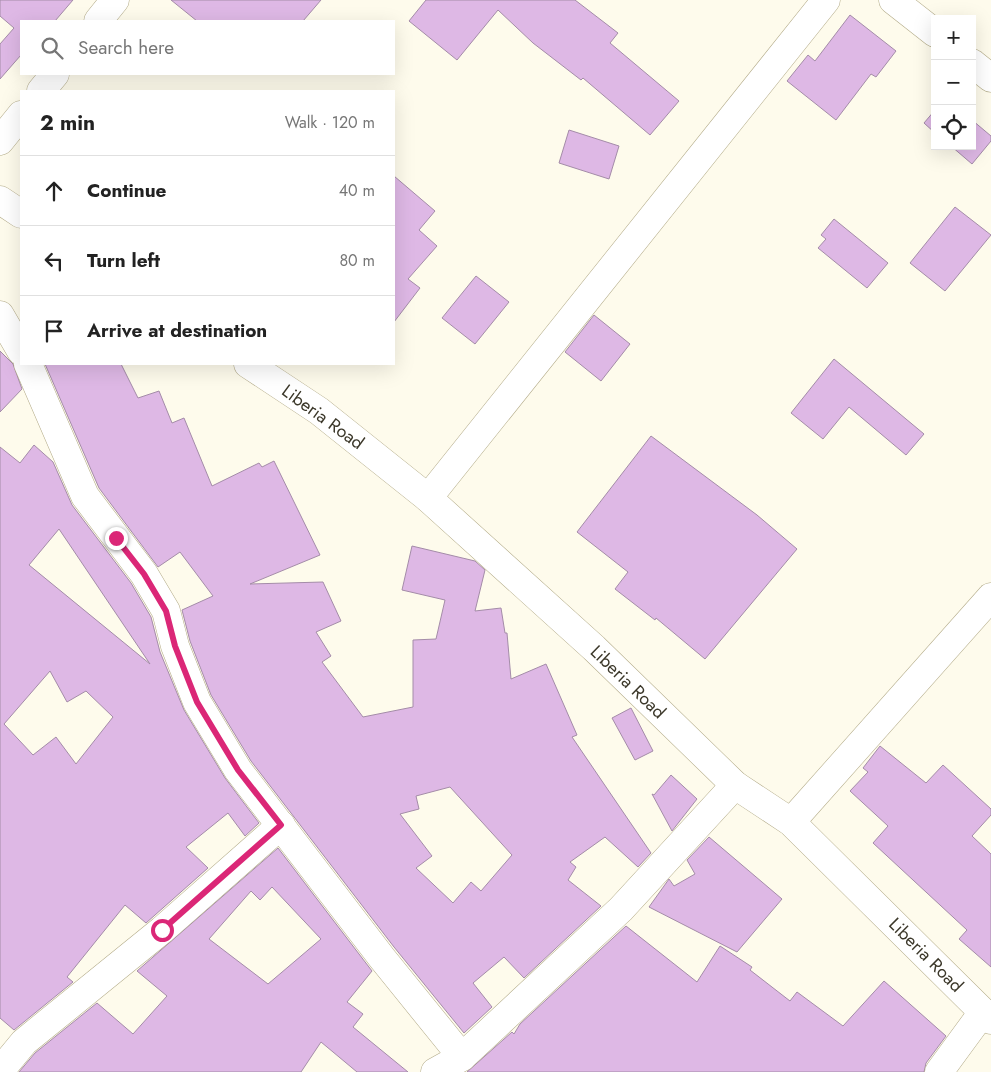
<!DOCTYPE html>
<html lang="en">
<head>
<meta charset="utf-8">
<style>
	body { margin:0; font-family:Jost,sans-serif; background:#f2f2f2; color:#222 }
	.controls { position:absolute; right:15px; top:15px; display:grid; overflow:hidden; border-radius:0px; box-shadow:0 5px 20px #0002 }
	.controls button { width:45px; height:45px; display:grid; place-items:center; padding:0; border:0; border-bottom:1px solid #e0e0e0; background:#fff; color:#222; font:25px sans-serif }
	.stop { position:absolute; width:15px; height:15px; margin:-11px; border:4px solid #db2777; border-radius:50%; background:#fff }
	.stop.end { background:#db2777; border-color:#fff; box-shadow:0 1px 5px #0008 }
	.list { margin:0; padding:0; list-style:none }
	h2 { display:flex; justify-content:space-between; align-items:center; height:65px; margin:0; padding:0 20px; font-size:21px }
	h2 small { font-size:16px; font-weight:400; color:#767676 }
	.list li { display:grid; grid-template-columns:32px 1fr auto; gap:15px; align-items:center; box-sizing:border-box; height:70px; padding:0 20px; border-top:1px solid #e0e0e0 }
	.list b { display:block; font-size:19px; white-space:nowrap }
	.list em { font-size:16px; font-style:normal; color:#767676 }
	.icon { flex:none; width:28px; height:28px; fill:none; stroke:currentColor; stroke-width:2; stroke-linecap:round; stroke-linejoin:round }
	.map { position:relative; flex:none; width:991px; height:1072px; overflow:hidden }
	.search { position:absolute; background:#fff; box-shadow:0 5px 20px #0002; left:20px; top:20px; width:375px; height:55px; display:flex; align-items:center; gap:12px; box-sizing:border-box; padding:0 18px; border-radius:0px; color:#767676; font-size:19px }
	.panel { position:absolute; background:#fff; box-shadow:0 5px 20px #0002; left:20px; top:90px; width:375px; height:275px; border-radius:0px }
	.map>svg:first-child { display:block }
	.building { fill:#deb8e5; stroke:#a48ca8; fill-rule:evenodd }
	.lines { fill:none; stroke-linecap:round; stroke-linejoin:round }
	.minor-casing { stroke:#b2aa87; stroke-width:29 }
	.minor { stroke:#fff; stroke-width:28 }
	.route { stroke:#db2777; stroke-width:6 }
	.labels { text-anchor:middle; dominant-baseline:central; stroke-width:5; stroke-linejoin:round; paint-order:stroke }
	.street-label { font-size:18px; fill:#3c382a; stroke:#fff }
</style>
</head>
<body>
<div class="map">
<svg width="991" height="1072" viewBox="0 0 991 1072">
	<rect width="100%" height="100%" fill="#fefbec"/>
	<g class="building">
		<polygon points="0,0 73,0 55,21 21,21 21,55 0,79 0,44 14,28 0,16"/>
		<polygon points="171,0 321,0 303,21 197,21"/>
		<polygon points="426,0 575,0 618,33 610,43 679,101 650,135 583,78 581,80 533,43 498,10 457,60 409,21"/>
		<polygon points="850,15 896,51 876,77 871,74 836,120 787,81 808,55 815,61"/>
		<polygon points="935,110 935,133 924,123"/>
		<polygon points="972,120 991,136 991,141 972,164 951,146 972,146"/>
		<polygon points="569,130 619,146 609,179 559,163"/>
		<polygon points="394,176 435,211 419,230 437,246 408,279 420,288 394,322"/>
		<polygon points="955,207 991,235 945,291 910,263"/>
		<polygon points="834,219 888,263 867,288 818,248 826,239 821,235"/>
		<polygon points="476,276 509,302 475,344 442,318"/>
		<polygon points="594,315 630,344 601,381 565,352"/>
		<polygon points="0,351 13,364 22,389 0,412"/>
		<polygon points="834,359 924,434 906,455 849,407 823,439 791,413"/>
		<path d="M45 364H121L138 398 159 391 172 423 184 418 212 486 259 463 262 467 274 461 320 555 250 584 323 582 341 621 316 632 331 656 322 662 363 717 413 707V640L436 639 445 600 402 590 412 546 475 561 485 570 475 611 501 608 505 633H507L511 679 546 664 577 735 572 737 651 853 638 867 605 837 570 862 576 867 568 880 601 906 524 978 504 957 473 983 492 1007 464 1033 394 947 251 761 211 695 190 641 182 610 213 596 180 552 158 567 99 488ZM450 787 512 855 481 891 471 882 453 903 416 868 432 856 400 814 419 809 416 796Z"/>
		<polygon points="651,436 757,515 797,549 705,659 656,618 655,620 615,589 628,572 577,532"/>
		<path d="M34 445 53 462 72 505 131 583 151 617 160 652 184 710 225 778 259 823 245 836 228 813 186 847 208 868 146 923 125 905 67 977 73 982 14 1030 0 1018V447L20 463ZM59 529 150 664 29 565ZM50 671 67 702 86 691 113 717 76 764 56 737 33 755 4 724Z"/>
		<polygon points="631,708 653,751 635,760 612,718"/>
		<polygon points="880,746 926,783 943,765 991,809 991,815 972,836 991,854 991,967 959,939 967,930 873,843 888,826 850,791 868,772 863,768"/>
		<polygon points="671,775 697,799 672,831 652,794 654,795"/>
		<polygon points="709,837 782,899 737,952 649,907 669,879 674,886 695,874 687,860"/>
		<path d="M278 848 372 971 347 1002 363 1014 353 1027 408 1072H357L321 1042 301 1072H19L35 1053 97 1003 133 1034 167 996 137 971ZM272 887 321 939 268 984 209 939 251 891 260 900Z"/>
		<polygon points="626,926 697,982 720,946 752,967 750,970 790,1001 797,992 843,1026 884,981 946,1036 926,1063 924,1072 467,1072 512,1032 514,1034 520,1024"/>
	</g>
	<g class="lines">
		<g class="minor-casing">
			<g id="minor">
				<polyline points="893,0 935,33"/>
				<polyline points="98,21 115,0"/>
				<polyline points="972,63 991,78"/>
				<polyline points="41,91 55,74"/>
				<polyline points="0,141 21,115"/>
				<polyline points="0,200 21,214"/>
				<polyline points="0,315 21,351"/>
				<polyline points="28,364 85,496 144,574 166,611 175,646 197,702 238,770 382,958 462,1057"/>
				<polyline points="248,364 319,411 428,498 594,648 735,785 791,822 991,1020"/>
				<polyline points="428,498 826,0"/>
				<polyline points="791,822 991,597"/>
				<polyline points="0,1071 24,1042 162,930 281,825"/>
				<polyline points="435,1072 462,1057 621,909 735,785"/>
				<polyline points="939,1072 983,1012"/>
			</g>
		</g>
		<use href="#minor" class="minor"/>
	</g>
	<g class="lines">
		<polyline class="route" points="116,538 144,574 166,611 175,646 197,702 238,770 281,825 162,930"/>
	</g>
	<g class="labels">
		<g class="street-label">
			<text transform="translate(323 417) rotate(36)">Liberia Road</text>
			<text transform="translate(628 682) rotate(44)">Liberia Road</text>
			<text transform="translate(926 955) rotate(45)">Liberia Road</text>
		</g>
	</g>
</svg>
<div class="controls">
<button>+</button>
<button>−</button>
<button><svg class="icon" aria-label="locate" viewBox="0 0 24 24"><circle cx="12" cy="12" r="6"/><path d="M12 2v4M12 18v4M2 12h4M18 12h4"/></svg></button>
</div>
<div class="stop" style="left:162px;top:930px"></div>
<div class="stop end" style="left:116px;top:538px"></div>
<div class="search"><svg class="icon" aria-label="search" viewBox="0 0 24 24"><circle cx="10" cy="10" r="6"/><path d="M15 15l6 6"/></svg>Search here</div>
<section class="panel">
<h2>2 min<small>Walk · 120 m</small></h2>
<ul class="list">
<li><svg class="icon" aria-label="ahead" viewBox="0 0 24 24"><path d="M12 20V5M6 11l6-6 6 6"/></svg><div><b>Continue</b></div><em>40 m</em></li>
<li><svg class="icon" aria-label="left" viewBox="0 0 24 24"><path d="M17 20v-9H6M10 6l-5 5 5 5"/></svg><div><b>Turn left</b></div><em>80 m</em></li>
<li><svg class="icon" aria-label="arrive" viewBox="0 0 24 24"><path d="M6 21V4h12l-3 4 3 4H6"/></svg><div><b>Arrive at destination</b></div></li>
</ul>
</section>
</div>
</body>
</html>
